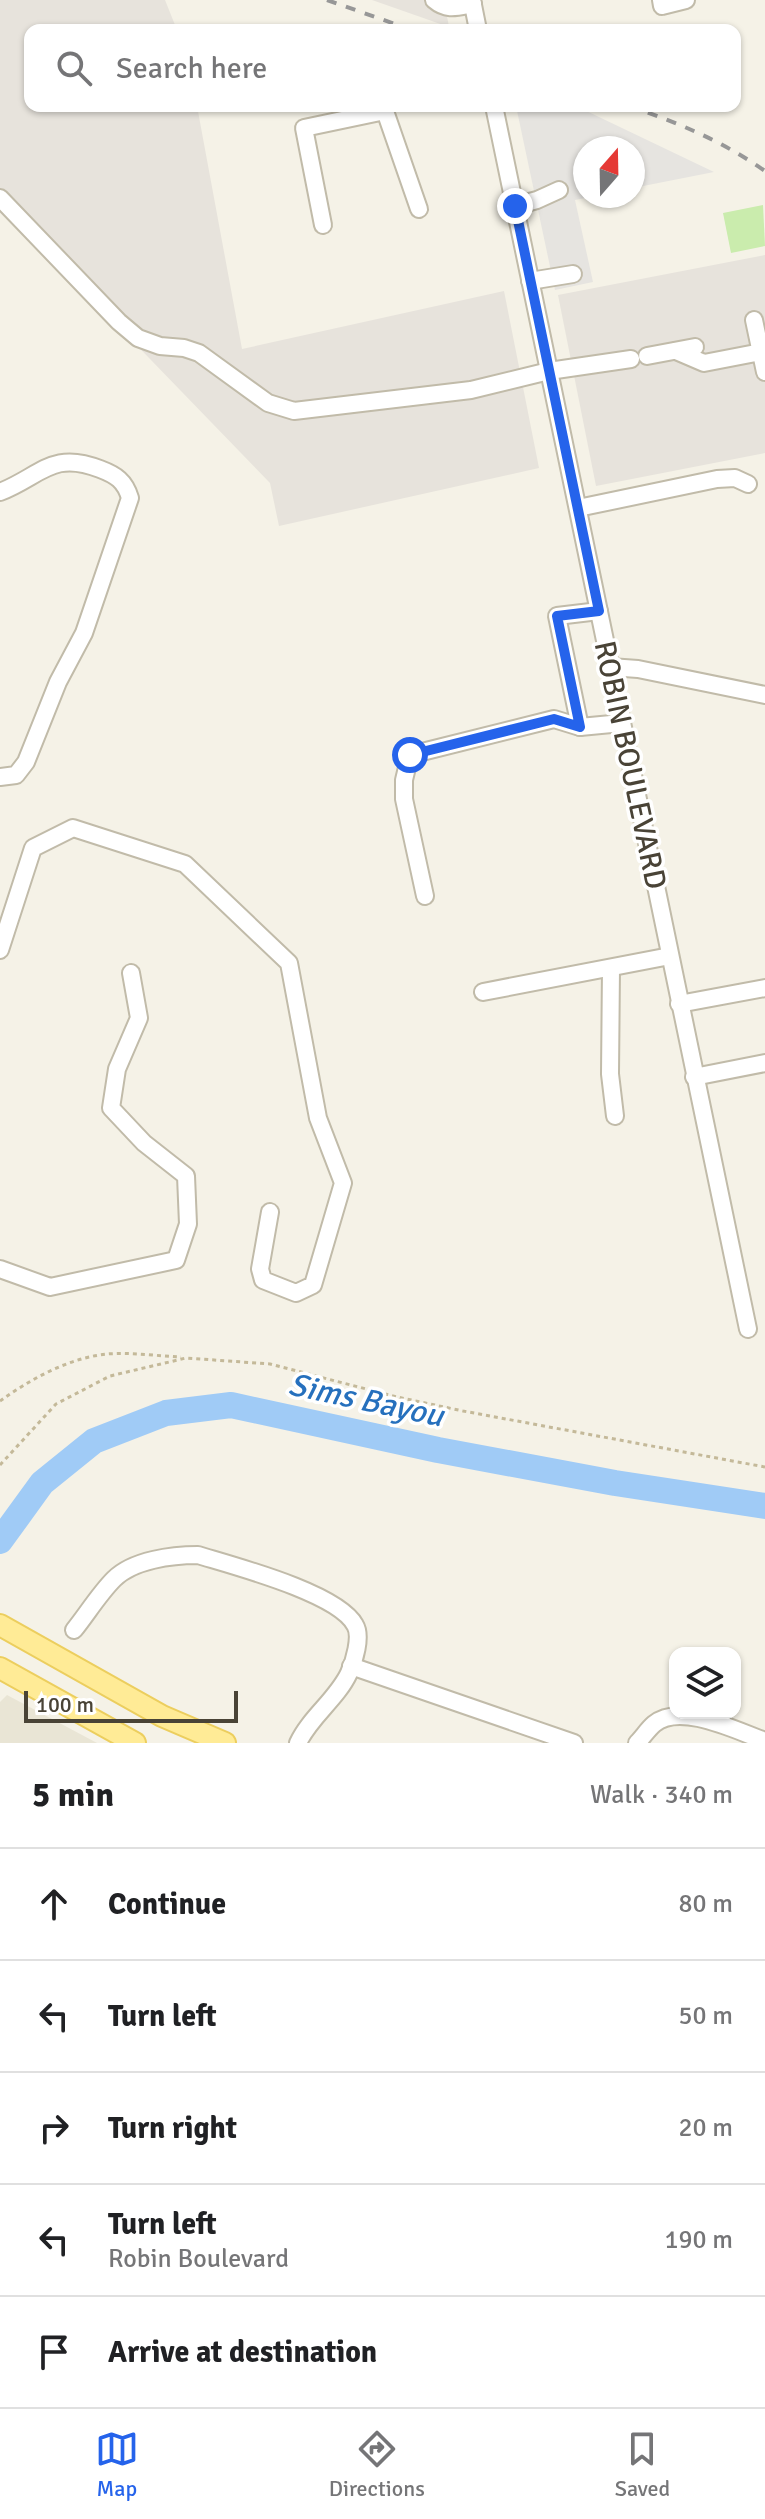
<!DOCTYPE html>
<html lang="en">
<head>
<meta charset="utf-8">
<style>
	body { margin:0; font-family:Signika,sans-serif; background:#f2f2f2; color:#202124 }
	.controls { position:absolute; right:24px; bottom:24px; display:grid; overflow:hidden; border-radius:16px; box-shadow:0 2px 6px #0004 }
	.controls button { width:72px; height:72px; display:grid; place-items:center; padding:0; border:0; border-bottom:2px solid #e0e0e0; background:#fff; color:#202124; font:40px sans-serif }
	.compass { position:absolute; left:573px; top:136px; width:72px; height:72px; border-radius:50%; background:#fff; box-shadow:0 2px 6px #0004; rotate:20deg }
	.scale { position:absolute; left:24px; bottom:20px; width:214px; box-sizing:border-box; padding-left:8px; border:4px solid #494336; border-top:0; font-size:22px; line-height:28px; white-space:nowrap; color:#494336; -webkit-text-stroke:6px #fff; paint-order:stroke }
	.stop { position:absolute; width:24px; height:24px; margin:-18px; border:6px solid #2563eb; border-radius:50%; background:#fff }
	.stop.end { background:#2563eb; border-color:#fff; box-shadow:0 2px 8px #0008 }
	.list { margin:0; padding:0; list-style:none }
	h2 { display:flex; justify-content:space-between; align-items:center; height:104px; margin:0; padding:0 32px; font-size:34px }
	h2 small { font-size:26px; font-weight:400; color:#757577 }
	.list li { display:grid; grid-template-columns:52px 1fr auto; gap:24px; align-items:center; box-sizing:border-box; height:112px; padding:0 32px; border-top:2px solid #e0e0e0 }
	.list b { display:block; font-size:30px; white-space:nowrap }
	.list p { margin:0; font-size:26px; white-space:nowrap; color:#757577 }
	.list em { font-size:26px; font-style:normal; color:#757577 }
	.icon { flex:none; width:44px; height:44px; fill:none; stroke:currentColor; stroke-width:2; stroke-linecap:round; stroke-linejoin:round }
	.map { position:relative; flex:none; width:765px; height:1743px; overflow:hidden }
	.search { position:absolute; background:#fff; box-shadow:0 2px 6px #0004; left:24px; right:24px; top:24px; height:88px; display:flex; align-items:center; gap:20px; box-sizing:border-box; padding:0 28px; border-radius:16px; color:#757577; font-size:30px }
	.sheet { height:664px; background:#fff }
	nav { display:flex; justify-content:space-around; align-items:center; box-sizing:border-box; height:112px; border-top:2px solid #e0e0e0; background:#fff; font-size:22px; color:#757577 }
	nav a { display:grid; justify-items:center; gap:4px }
	nav .on { color:#2563eb }
	.map>svg:first-child { display:block }
	.residential { fill:#e9e5d5 }
	.industrial { fill:#e7e3dc }
	.green { fill:#caecad }
	.parking { fill:#e6e4e0 }
	.lines { fill:none; stroke-linecap:round; stroke-linejoin:round }
	.river { stroke:#a0cbf6; stroke-width:26 }
	.minor-casing { stroke:#c1bba9; stroke-width:20 }
	.major-casing { stroke:#ecce5e; stroke-width:24 }
	.path { stroke:#c4b999; stroke-width:3; stroke-dasharray:4 4; stroke-linecap:butt }
	.minor { stroke:#fff; stroke-width:16 }
	.major { stroke:#ffeb96; stroke-width:20 }
	.rail { stroke:#979797; stroke-width:4; stroke-dasharray:10 10; stroke-linecap:butt }
	.route { stroke:#2563eb; stroke-width:10 }
	.labels { text-anchor:middle; dominant-baseline:central; stroke-width:7; stroke-linejoin:round; paint-order:stroke }
	.street-label { font-size:30px; fill:#494336; stroke:#fff }
	.water-label { font-size:32px; font-style:italic; fill:#2670bd; stroke:#fff }
</style>
</head>
<body>
<div class="map">
<svg width="765" height="1743" viewBox="0 0 765 1743">
	<rect width="100%" height="100%" fill="#f5f2e7"/>
	<polygon class="residential" points="7,1695 97,1743 0,1743 0,1702"/>
	<g class="industrial">
		<polygon points="0,0 165,0 177,30 30,30 30,106 197,106 242,349 504,291 539,468 279,526 270,483 0,204"/>
		<polygon points="372,0 444,0 449,27"/>
		<polygon points="765,255 765,453 596,486 558,295"/>
	</g>
	<polygon class="green" points="763,205 765,246 731,253 723,213"/>
	<polygon class="parking" points="516,106 576,106 714,172 633,188 633,148 585,148 585,196 595,196 575,200 593,282 555,290"/>
	<g class="lines">
		<polyline class="river" points="0,1541 42,1483 94,1441 166,1413 231,1405 438,1450 615,1483 765,1506"/>
		<g class="minor-casing">
			<g id="minor">
				<path d="M434 0C447 11 457 7 473 4"/>
				<polyline points="472,0 478,30"/>
				<polyline points="661,0 662,6 686,0"/>
				<polyline points="494,106 748,1329"/>
				<polyline points="385,111 419,209"/>
				<polyline points="0,198 119,322 138,338 160,346 184,348 199,353 268,403 294,411 471,390 549,371 631,359"/>
				<polyline points="515,206 537,200 559,190"/>
				<polyline points="323,225 304,128 385,111 387,106"/>
				<polyline points="530,281 573,274"/>
				<polyline points="754,320 765,372"/>
				<polyline points="676,351 704,363 761,352"/>
				<polyline points="647,356 695,347"/>
				<path d="M0 492C41 476 52 450 100 469 116 475 125 481 130 498L84 633 58 682 26 762 16 775 0 777"/>
				<polyline points="578,508 717,479 735,478 748,484"/>
				<polyline points="599,611 557,616 580,727 622,723"/>
				<polyline points="610,667 638,669 765,695"/>
				<polyline points="425,896 404,799 404,780 410,755 554,719 580,727"/>
				<polyline points="0,950 33,848 73,828 185,864 289,963 318,1118 343,1183 313,1285 296,1293 263,1280 260,1269 270,1212"/>
				<polyline points="611,968 610,1074 615,1116"/>
				<polyline points="483,992 670,956"/>
				<polyline points="679,1004 765,988"/>
				<polyline points="694,1077 765,1063"/>
				<polyline points="0,1269 50,1287 176,1260 188,1224 186,1176 144,1143 111,1108 117,1069 139,1018 131,973"/>
				<path d="M74 1630C87 1614 99 1594 114 1579 133 1560 172 1555 198 1555 234 1566 338 1593 355 1625 362 1636 354 1662 349 1673 337 1699 310 1717 298 1743"/>
				<polyline points="351,1666 574,1743"/>
				<path d="M637 1743C643 1737 648 1729 654 1724 680 1702 737 1731 765 1741"/>
			</g>
		</g>
		<g class="major-casing">
			<g id="major">
				<polyline points="0,1625 162,1716 225,1743"/>
				<polyline points="0,1668 135,1743"/>
			</g>
		</g>
		<g class="path">
			<path d="M0 1401C31 1379 68 1358 107 1354 131 1352 157 1356 181 1357"/>
			<polyline points="0,1465 56,1404 110,1376 186,1358 270,1364 397,1397 463,1411 765,1467"/>
		</g>
		<use href="#minor" class="minor"/>
		<use href="#major" class="major"/>
		<g class="rail">
			<polyline points="327,0 412,30"/>
			<path d="M629 106C681 124 720 140 765 171"/>
		</g>
	</g>
	<g class="lines">
		<polyline class="route" points="410,755 554,719 580,727 557,616 599,611 515,206"/>
	</g>
	<g class="labels">
		<g class="street-label">
			<text transform="translate(630 765) rotate(78)">ROBIN BOULEVARD</text>
		</g>
		<g class="water-label">
			<text transform="translate(366 1400) rotate(12)">Sims Bayou</text>
		</g>
	</g>
</svg>
<div class="controls">
<button><svg class="icon" aria-label="layers" viewBox="0 0 24 24"><path d="M12 4l9 5-9 5-9-5zM3 14l9 5 9-5"/></svg></button>
</div>
<svg class="compass" viewBox="-18 -18 36 36"><path d="M0-13l5 13h-10z" fill="#e53935"/><path d="M0 13l5-13h-10z" fill="#757577"/></svg>
<div class="scale">100 m</div>
<div class="stop" style="left:410px;top:755px"></div>
<div class="stop end" style="left:515px;top:206px"></div>
<div class="search"><svg class="icon" aria-label="search" viewBox="0 0 24 24"><circle cx="10" cy="10" r="6"/><path d="M15 15l6 6"/></svg>Search here</div>
</div>
<section class="sheet">
<h2>5 min<small>Walk · 340 m</small></h2>
<ul class="list">
<li><svg class="icon" aria-label="ahead" viewBox="0 0 24 24"><path d="M12 20V5M6 11l6-6 6 6"/></svg><div><b>Continue</b></div><em>80 m</em></li>
<li><svg class="icon" aria-label="left" viewBox="0 0 24 24"><path d="M17 20v-9H6M10 6l-5 5 5 5"/></svg><div><b>Turn left</b></div><em>50 m</em></li>
<li><svg class="icon" aria-label="right" viewBox="0 0 24 24"><path d="M7 20v-9h11M14 6l5 5-5 5"/></svg><div><b>Turn right</b></div><em>20 m</em></li>
<li><svg class="icon" aria-label="left" viewBox="0 0 24 24"><path d="M17 20v-9H6M10 6l-5 5 5 5"/></svg><div><b>Turn left</b><p>Robin Boulevard</p></div><em>190 m</em></li>
<li><svg class="icon" aria-label="arrive" viewBox="0 0 24 24"><path d="M6 21V4h12l-3 4 3 4H6"/></svg><div><b>Arrive at destination</b></div></li>
</ul>
</section>
<nav>
<a class="on"><svg class="icon" aria-label="map" viewBox="0 0 24 24"><path d="M3 6l6-2 6 2 6-2v14l-6 2-6-2-6 2zM9 4v14M15 6v14"/></svg>Map</a>
<a><svg class="icon" aria-label="directions" viewBox="0 0 24 24"><path d="M12 3l9 9-9 9-9-9zM9 14v-3h6M13 9l2 2-2 2"/></svg>Directions</a>
<a><svg class="icon" aria-label="saved" viewBox="0 0 24 24"><path d="M7 4h10v16l-5-4-5 4z"/></svg>Saved</a>
</nav>
</body>
</html>
